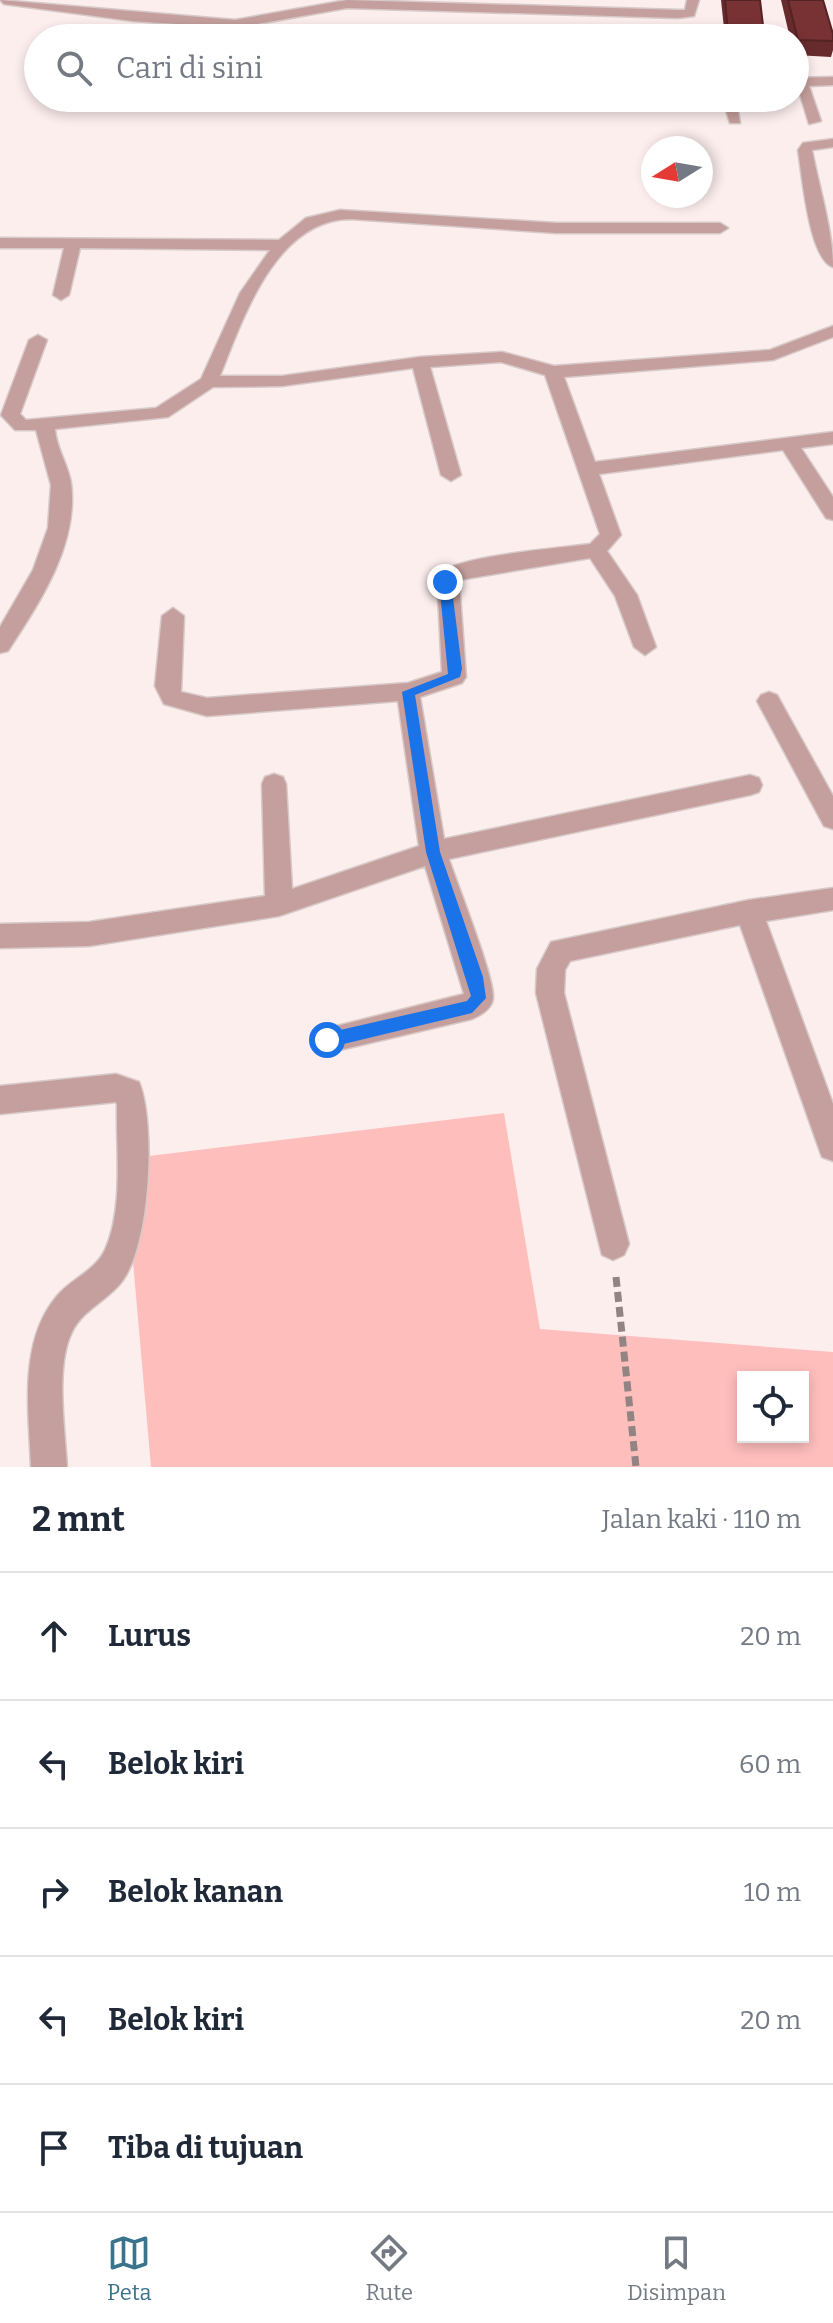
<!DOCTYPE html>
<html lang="id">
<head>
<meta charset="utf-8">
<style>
	body { margin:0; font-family:Bitter,serif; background:#f2f2f3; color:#1f2937 }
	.controls { position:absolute; right:24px; bottom:24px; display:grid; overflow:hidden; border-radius:0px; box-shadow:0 4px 12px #0003 }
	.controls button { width:72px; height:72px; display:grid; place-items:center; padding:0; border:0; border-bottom:2px solid #e0e1e3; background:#fff; color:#1f2937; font:40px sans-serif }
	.compass { position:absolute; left:641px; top:136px; width:72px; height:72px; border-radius:50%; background:#fff; box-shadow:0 4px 12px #0003; rotate:259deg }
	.stop { position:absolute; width:24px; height:24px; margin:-18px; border:6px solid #1a73e8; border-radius:50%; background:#fff }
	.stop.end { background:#1a73e8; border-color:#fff; box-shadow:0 2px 8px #0008 }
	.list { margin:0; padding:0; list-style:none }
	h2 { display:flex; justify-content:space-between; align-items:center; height:104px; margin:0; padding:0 32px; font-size:34px }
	h2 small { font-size:26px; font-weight:400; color:#747a83 }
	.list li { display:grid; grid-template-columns:52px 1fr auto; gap:24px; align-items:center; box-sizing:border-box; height:128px; padding:0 32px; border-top:2px solid #e0e1e3 }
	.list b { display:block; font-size:30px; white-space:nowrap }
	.list em { font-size:26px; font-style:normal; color:#747a83 }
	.icon { flex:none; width:44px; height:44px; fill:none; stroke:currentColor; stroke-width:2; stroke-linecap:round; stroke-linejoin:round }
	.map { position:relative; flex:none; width:833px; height:1467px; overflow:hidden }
	.search { position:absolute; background:#fff; box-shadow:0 4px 12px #0003; left:24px; right:24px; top:24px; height:88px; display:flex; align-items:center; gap:20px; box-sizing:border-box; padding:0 28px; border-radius:44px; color:#747a83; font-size:30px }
	.sheet { height:744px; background:#fff }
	nav { display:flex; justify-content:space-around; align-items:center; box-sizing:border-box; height:112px; border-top:2px solid #e0e1e3; background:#fff; font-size:22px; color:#747a83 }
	nav a { display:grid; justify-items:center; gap:4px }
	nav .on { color:#3a738c }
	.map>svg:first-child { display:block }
	.green { fill:#febebc; fill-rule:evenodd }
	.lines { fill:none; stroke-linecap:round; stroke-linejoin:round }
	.street-casing { stroke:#d8c9c9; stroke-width:3 }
	.path { stroke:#938484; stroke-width:7; stroke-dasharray:10 5; stroke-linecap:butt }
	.street { fill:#c49f9d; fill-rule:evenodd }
	.wall { fill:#672b2d }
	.building { fill:#783234; stroke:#542324; stroke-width:2 }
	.route { fill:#1a73e8 }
</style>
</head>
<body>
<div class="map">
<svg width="833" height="1467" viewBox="0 0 833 1467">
	<rect width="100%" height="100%" fill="#fdeeee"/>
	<path class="green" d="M504 1113 540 1329 833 1352V1467H151L124 1159ZM743 1377H803V1437H743Z"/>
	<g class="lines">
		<g class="street-casing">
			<g id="street">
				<polygon points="0,0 235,20 347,0 678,10 685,10 687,0 699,0 694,16 678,18 347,8 235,28 133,21 4,4"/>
				<polygon points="833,77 833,85 809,86 821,121 809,124 795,78"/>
				<polygon points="722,98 736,98 740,123 730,123"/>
				<path d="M833 139V147L812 150C819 187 833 231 833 267 809 260 802 174 798 150L803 143Z"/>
				<path d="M340 210 556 223H720L728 228 720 233H556L351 219C276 219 243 318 220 376H282L420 357 502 352 554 366 770 350 833 326V337L773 360 564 377 595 462 833 432V444L801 448 833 497V520L826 518 783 450 599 474 621 535 607 551 637 595 656 647 645 655 634 647 615 596 590 558 459 580 466 677 462 683 420 697 444 839 750 775 759 778 762 785 759 792 750 795 449 859C457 884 495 978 493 998 492 1009 481 1015 472 1019L327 1053 317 1049 313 1040 317 1031 464 994 425 866 279 916 89 946 0 948V924L89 922 265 896 262 784 265 777 274 774 283 777 286 784 292 889 419 846 398 701 207 716 164 704 155 686 162 616 173 608 184 616 181 692 207 698 408 683 442 672 437 576C450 556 562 548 590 544L600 534 545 375 501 362 430 367 461 475 451 481 441 475 413 368 282 386 213 387 168 417 55 429C56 448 68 464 71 483 79 544 40 602 8 651L0 653V627L33 570 48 528 51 485 36 430H15L1 415 29 340 38 335 47 340 20 414 26 420 156 408 201 379 240 293 270 250 80 248 69 295 61 300 53 295 64 248H0V238L279 240 306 218Z"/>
				<polygon points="769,692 777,695 833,796 833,829 824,826 757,701 761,695"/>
				<polygon points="833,888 833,910 766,921 833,1104 833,1161 822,1157 818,1146 740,925 570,961 565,970 564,993 629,1244 624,1255 613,1260 602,1255 536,993 537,969 551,942 749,900"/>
				<path d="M116 1074 139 1082C156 1123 150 1243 123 1280 109 1300 83 1309 72 1332 55 1366 65 1430 67 1467H31C29 1412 18 1342 57 1296 71 1279 95 1271 105 1250 124 1208 116 1150 117 1105L116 1102 0 1114V1086Z"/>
			</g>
		</g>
		<polyline class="path" points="616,1277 636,1467"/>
		<use href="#street" class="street"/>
	</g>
	<g class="wall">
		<polygon points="721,0 760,0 764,34 763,38 725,38"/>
		<polygon points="781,0 823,0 833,34 833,50 831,57 795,55 795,38 790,38"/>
	</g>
	<g class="building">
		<polygon points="725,0 760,0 764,34 728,32"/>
		<polygon points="788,0 823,0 833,34 833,41 798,40"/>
	</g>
	<polygon class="route" points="445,578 451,582 462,669 460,677 415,695 440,852 483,977 486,998 472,1013 327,1048 319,1040 327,1033 467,1001 471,996 426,852 402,692 448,674 439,582"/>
</svg>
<div class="controls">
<button><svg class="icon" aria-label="locate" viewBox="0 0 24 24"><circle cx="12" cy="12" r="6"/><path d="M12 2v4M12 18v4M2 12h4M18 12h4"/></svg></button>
</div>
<svg class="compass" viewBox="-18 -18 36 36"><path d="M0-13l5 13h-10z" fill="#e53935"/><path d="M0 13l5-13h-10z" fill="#747a83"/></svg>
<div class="stop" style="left:327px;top:1040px"></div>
<div class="stop end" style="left:445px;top:582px"></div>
<div class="search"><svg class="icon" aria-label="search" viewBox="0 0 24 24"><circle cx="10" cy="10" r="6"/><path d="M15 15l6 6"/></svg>Cari di sini</div>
</div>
<section class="sheet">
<h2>2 mnt<small>Jalan kaki · 110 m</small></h2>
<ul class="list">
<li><svg class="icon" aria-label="ahead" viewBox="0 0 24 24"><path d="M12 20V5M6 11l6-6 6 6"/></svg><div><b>Lurus</b></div><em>20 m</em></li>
<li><svg class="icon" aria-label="left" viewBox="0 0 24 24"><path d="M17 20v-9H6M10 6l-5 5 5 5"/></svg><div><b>Belok kiri</b></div><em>60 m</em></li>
<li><svg class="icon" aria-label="right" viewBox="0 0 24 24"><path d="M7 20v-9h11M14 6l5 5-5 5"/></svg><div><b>Belok kanan</b></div><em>10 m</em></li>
<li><svg class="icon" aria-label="left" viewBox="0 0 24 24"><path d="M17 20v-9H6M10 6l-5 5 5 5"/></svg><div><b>Belok kiri</b></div><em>20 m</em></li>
<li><svg class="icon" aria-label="arrive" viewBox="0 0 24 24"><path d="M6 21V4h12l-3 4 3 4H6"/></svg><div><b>Tiba di tujuan</b></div></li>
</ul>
</section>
<nav>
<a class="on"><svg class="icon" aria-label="map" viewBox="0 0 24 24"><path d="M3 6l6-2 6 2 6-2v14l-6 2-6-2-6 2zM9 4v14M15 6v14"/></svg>Peta</a>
<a><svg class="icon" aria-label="directions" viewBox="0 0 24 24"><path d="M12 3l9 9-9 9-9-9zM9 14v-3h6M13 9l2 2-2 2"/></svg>Rute</a>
<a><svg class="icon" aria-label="saved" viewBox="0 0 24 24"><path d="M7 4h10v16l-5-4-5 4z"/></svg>Disimpan</a>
</nav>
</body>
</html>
